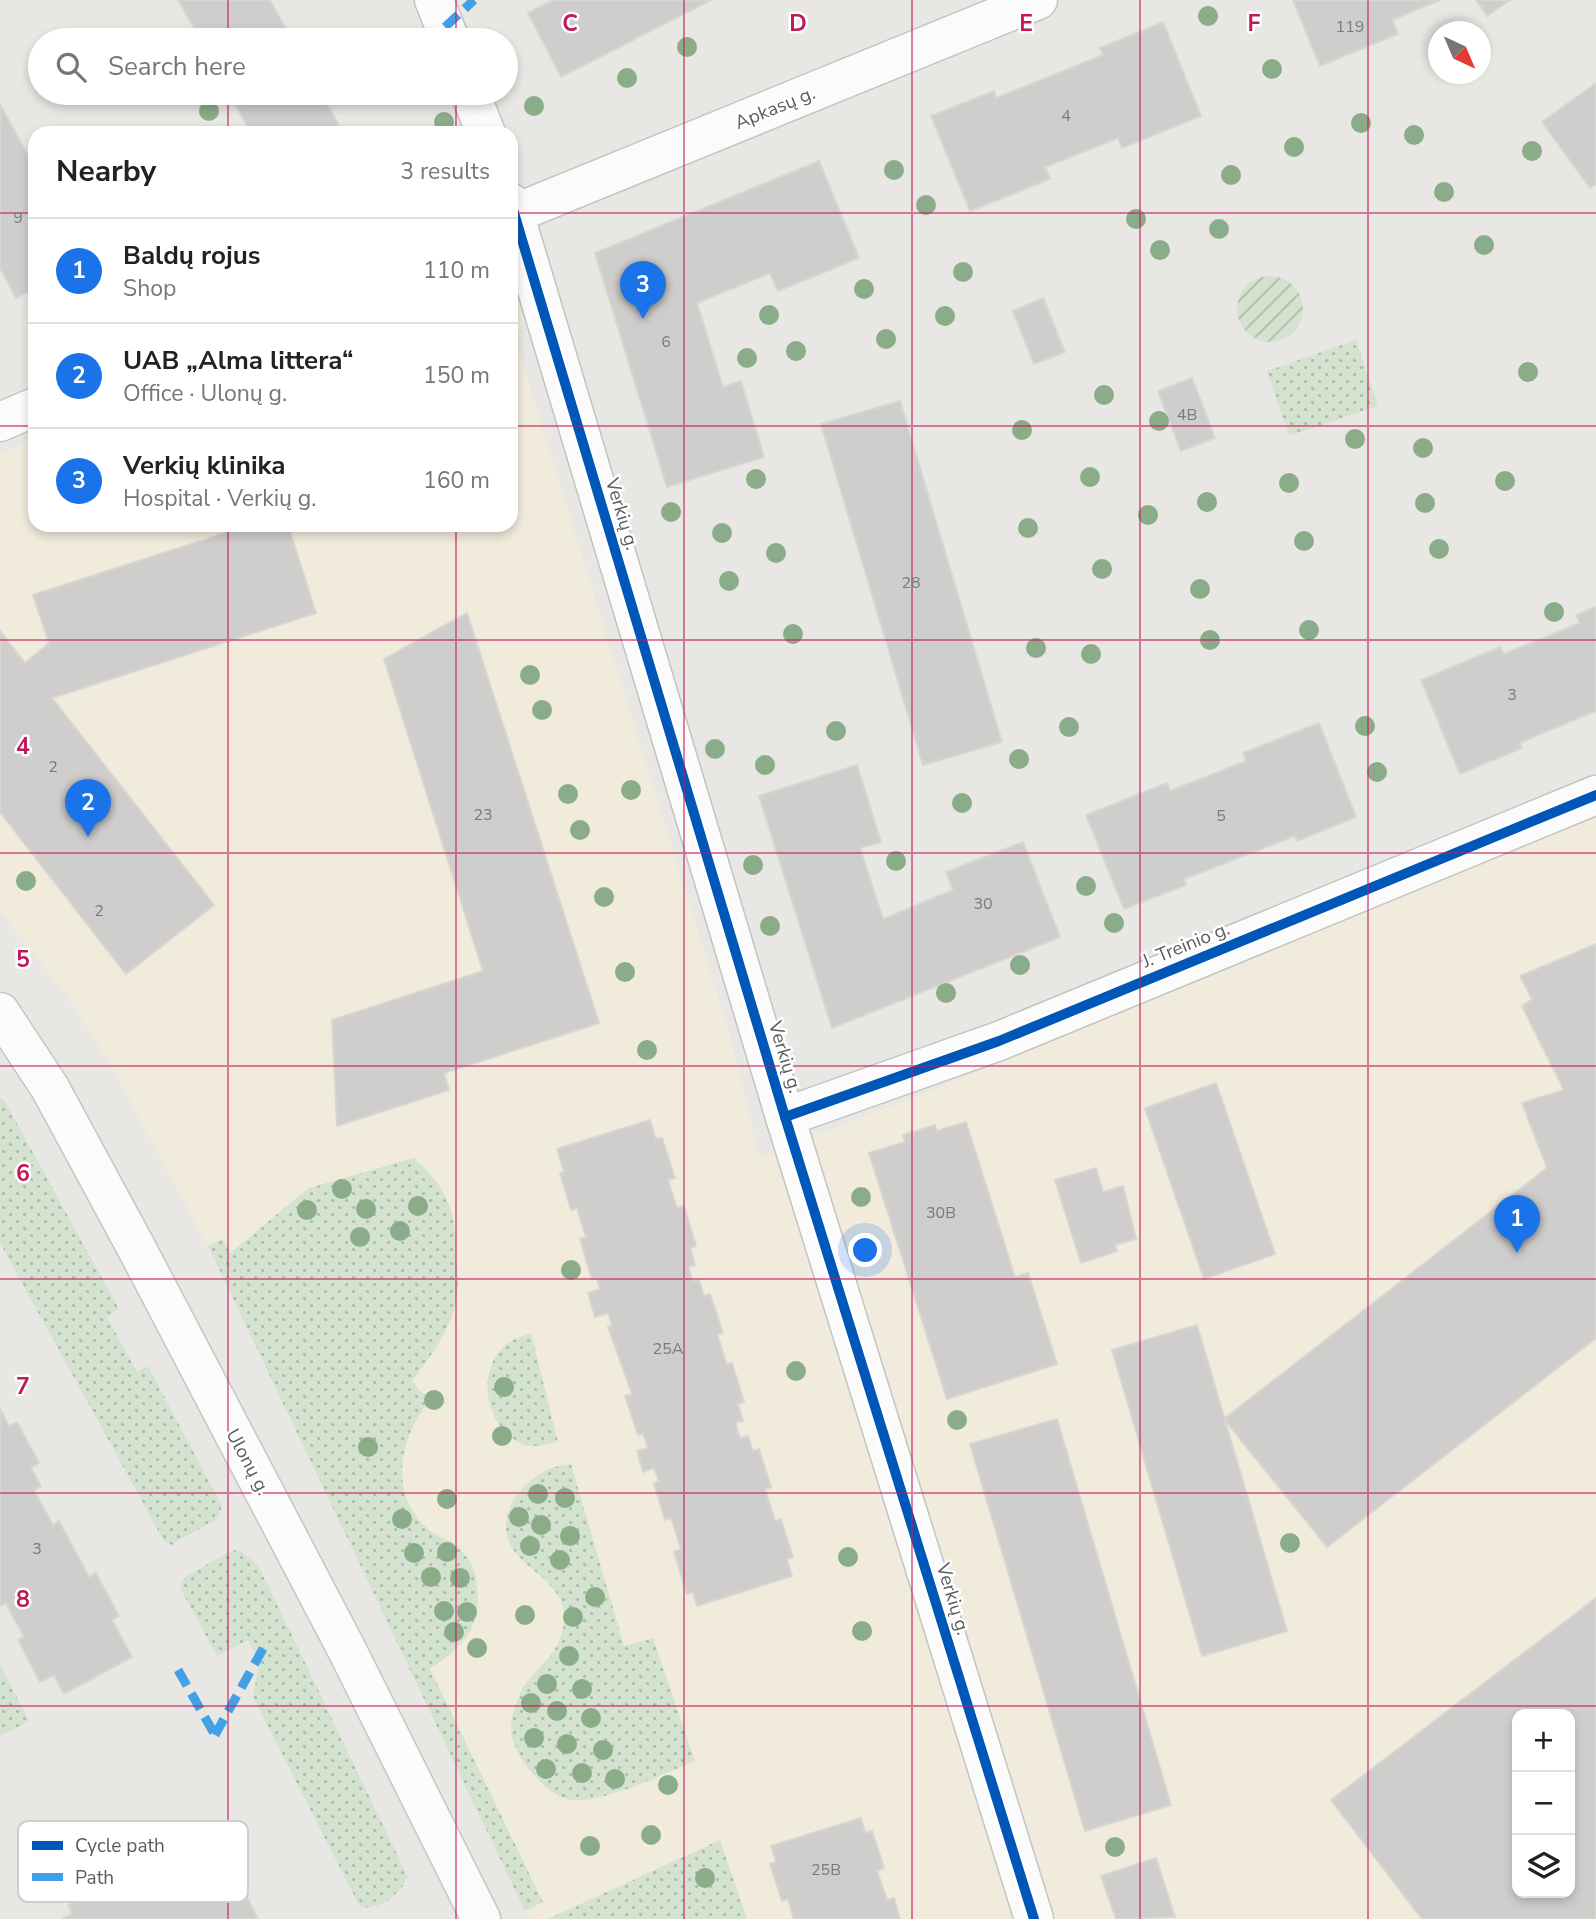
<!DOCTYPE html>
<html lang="en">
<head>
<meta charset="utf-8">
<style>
	body { margin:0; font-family:"Nunito Sans",sans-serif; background:#f2f2f2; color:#222 }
	.controls { position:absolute; right:21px; bottom:21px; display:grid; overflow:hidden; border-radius:14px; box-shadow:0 4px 10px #0003 }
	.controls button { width:63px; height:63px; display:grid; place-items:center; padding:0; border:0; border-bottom:2px solid #e0e0e0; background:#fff; color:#222; font:35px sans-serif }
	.compass { position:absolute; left:1428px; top:21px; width:63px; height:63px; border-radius:50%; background:#fff; box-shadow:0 4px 10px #0003; rotate:136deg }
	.you { position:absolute; left:866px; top:1251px; width:24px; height:24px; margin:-18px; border:5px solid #fff; border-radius:50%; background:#1a73e8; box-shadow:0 0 0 10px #1a73e833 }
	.badge { display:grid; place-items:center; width:46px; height:46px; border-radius:50%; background:#1a73e8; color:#fff; font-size:23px; font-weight:700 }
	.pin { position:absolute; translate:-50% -58px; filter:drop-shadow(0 2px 4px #0008) }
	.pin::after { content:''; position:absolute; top:37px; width:24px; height:21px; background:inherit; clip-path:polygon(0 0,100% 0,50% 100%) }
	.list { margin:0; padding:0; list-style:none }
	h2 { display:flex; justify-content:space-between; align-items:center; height:91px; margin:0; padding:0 28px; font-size:30px }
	h2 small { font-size:23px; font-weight:400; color:#767676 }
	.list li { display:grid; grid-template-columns:46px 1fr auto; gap:21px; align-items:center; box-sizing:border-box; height:105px; padding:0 28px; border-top:2px solid #e0e0e0 }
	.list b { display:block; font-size:26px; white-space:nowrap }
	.list p { margin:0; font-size:23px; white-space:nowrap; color:#767676 }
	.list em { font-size:23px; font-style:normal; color:#767676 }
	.icon { flex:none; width:38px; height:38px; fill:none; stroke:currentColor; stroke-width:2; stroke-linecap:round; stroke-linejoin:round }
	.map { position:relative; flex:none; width:1596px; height:1919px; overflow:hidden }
	.search { position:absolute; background:#fff; box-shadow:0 4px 10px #0003; left:28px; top:28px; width:490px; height:77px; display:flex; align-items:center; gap:18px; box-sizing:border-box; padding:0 24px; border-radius:38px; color:#767676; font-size:26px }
	.panel { position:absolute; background:#fff; box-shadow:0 4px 10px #0003; left:28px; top:126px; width:490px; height:406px; border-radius:21px }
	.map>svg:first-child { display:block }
	.commercial { fill:#f1ebdc; fill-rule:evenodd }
	.grass { fill:url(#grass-dots) }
	.garden { fill:url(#garden-furrows) }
	.building { fill:#cfcecc; stroke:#d7d6d2; stroke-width:2; fill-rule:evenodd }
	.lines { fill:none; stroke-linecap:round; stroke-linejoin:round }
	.street-casing { stroke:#c2c3c3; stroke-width:41 }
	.secondary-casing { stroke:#c5c5c4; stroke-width:41 }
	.street { stroke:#fcfbfb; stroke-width:38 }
	.secondary { stroke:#fcfbfb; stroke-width:38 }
	.quiet { stroke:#42a1e6; stroke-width:9; stroke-dasharray:18 9; stroke-linecap:butt }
	.cycleway-casing { stroke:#fff; stroke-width:15 }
	.cycleway { stroke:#0057b8; stroke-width:10 }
	.tree { fill:#8bac88 }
	.grid { fill:none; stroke:#c2185b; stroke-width:2; stroke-opacity:0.55 }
	.labels { text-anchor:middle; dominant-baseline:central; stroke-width:5; stroke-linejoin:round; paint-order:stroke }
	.number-label { font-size:16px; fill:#787a7c }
	.street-label { font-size:19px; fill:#595d60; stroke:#fff }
	.key { fill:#fff; stroke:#cdcecf; stroke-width:2 }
	.key-label { font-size:19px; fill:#595d60 }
	.grid-label { font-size:23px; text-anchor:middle; font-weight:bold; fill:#c2185b; stroke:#fff; stroke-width:5; stroke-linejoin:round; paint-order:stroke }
</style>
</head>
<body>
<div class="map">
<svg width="1596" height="1919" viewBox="0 0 1596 1919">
	<defs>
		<pattern id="grass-dots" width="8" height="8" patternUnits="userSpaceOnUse" patternTransform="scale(1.75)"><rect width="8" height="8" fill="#d3e3d0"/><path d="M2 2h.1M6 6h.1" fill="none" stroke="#aebbac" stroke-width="1.8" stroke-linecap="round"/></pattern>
		<pattern id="garden-furrows" width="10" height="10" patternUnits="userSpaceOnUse" patternTransform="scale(1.75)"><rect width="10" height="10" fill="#d3e3d0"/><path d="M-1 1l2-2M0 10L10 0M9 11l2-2" fill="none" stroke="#aebbac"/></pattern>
	</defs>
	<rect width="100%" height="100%" fill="#e8e7e3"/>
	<path class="commercial" d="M511 283 525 320 515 339 730 1036 759 1157 961 1079 1596 814V1919H531L525 1911 208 1246 112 1067 71 1001 0 911V454L35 440V525H511ZM1517 1714H1570V1893H1517Z"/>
	<g class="grass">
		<polygon points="1356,340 1378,406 1289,436 1267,371"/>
		<polygon points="0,1097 4,1100 119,1309 107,1317 137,1372 148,1366 222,1506 217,1519 171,1545 164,1541 0,1243"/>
		<path d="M414 1158C449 1190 456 1211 456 1258 457 1270 459 1284 457 1296 453 1326 430 1358 412 1381L423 1394 440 1392 446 1403 424 1408C398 1444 390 1496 428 1529 438 1538 451 1540 460 1549 471 1561 476 1571 477 1587 482 1629 462 1647 430 1669L543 1902 525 1911 208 1246 223 1239 230 1253 309 1188Z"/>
		<path d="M531 1333 558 1442C546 1445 531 1449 520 1443 487 1426 476 1376 502 1348 509 1340 521 1337 531 1333Z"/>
		<path d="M571 1464 624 1646 653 1638 695 1761C665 1773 594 1809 564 1798 546 1791 536 1778 525 1764 515 1751 507 1731 513 1714 515 1707 518 1696 522 1689 537 1665 555 1661 563 1629 575 1572 497 1570 507 1518 510 1505 512 1499 521 1490 537 1474 549 1466 571 1464Z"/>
		<path d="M239 1550 258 1565 408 1877C399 1895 381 1910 360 1907L253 1697 259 1663 248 1640 217 1656 181 1590 180 1584 185 1577 231 1551Z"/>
		<polygon points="0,1665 29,1721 0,1736"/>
		<polygon points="720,1840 747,1919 548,1919"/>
	</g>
	<circle class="garden" cx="1270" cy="309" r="33"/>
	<g class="building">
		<polygon points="178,0 270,0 292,40 201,40"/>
		<polygon points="553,0 711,0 561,77 528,13"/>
		<polygon points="1293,0 1440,0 1392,20 1398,34 1320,66"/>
		<polygon points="1476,0 1510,0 1487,16"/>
		<polygon points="1163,22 1201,116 1122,148 1118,138 1045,167 1050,179 970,211 931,116 994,91 996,98 1103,55 1100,48"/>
		<polygon points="1596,83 1596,184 1590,188 1542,122"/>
		<polygon points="229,93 321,93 343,133 251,133"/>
		<polygon points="0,104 35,169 35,288 16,298 0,268"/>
		<polygon points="819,161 859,258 778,291 770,273 697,303 723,387 741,381 764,457 667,487 595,253"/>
		<polygon points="1043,298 1065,352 1034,364 1013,311"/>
		<polygon points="1192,378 1215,438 1181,451 1158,391"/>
		<polygon points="900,401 1002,742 923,765 821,424"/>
		<polygon points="250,525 288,525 316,613 52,698 214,905 126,974 0,812 0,631 25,663 49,643 33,595"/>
		<polygon points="1596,607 1596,711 1519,743 1522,748 1460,774 1421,680 1500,647 1504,654 1580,623 1576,615"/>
		<polygon points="467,613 599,1023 444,1073 449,1090 337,1126 332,1020 483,971 384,659"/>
		<polygon points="1319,723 1356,817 1297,841 1295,836 1184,879 1186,885 1124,909 1086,815 1167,783 1170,791 1246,761 1243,753"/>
		<polygon points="857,765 881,842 860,848 883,919 953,890 946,872 1023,842 1060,937 832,1028 759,796"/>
		<polygon points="1596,944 1596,1338 1327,1547 1224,1419 1547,1168 1522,1103 1564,1090 1522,1006 1532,999 1520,976"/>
		<polygon points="1216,1083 1275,1254 1204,1279 1145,1108"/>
		<polygon points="650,1120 656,1139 662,1138 675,1178 668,1180 677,1208 684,1206 696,1246 690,1248 695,1265 688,1267 693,1281 699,1280 704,1296 710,1294 723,1333 717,1334 727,1365 732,1363 744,1402 738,1404 743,1421 735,1423 740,1438 748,1436 753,1451 759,1449 771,1487 765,1489 775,1521 781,1519 793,1557 787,1559 792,1576 697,1606 693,1592 687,1594 674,1552 681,1549 671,1518 665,1520 654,1483 659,1481 654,1468 643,1472 637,1451 648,1448 643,1433 638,1435 625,1396 632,1394 608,1327 612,1326 608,1313 595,1317 588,1293 600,1289 597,1278 592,1280 580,1239 586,1237 577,1208 571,1210 560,1173 564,1172 557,1149"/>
		<polygon points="966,1122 1015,1277 1028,1273 1057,1364 947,1399 869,1153 905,1142 903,1135 935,1125 937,1131"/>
		<polygon points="1096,1168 1103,1192 1123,1186 1136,1239 1115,1245 1117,1251 1081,1263 1055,1180"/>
		<polygon points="1197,1325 1287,1631 1202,1656 1112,1350"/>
		<polygon points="0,1409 9,1426 17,1422 39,1463 31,1468 41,1486 34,1490 53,1525 59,1521 89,1577 96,1573 119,1616 112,1620 132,1657 64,1694 54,1675 40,1682 18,1640 24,1637 6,1603 0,1606"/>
		<polygon points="1057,1419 1171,1805 1085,1831 970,1444"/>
		<path d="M1596 1598V1919H1422L1331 1800ZM1517 1714H1570V1893H1517Z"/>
		<polygon points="861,1818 865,1833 872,1831 884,1868 877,1871 887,1900 894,1898 900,1919 794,1919 788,1899 782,1901 770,1864 776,1862 771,1846"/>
		<polygon points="214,1832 258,1919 62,1919 72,1914 68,1905"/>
		<polygon points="1156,1858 1175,1917 1116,1919 1101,1876"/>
	</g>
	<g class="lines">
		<g class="street-casing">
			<g id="street">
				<polyline points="434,0 450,40"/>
				<polyline points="470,93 486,133"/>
				<polyline points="511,203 785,1117 1034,1919"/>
				<polyline points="785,1117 999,1041 1596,795"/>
			</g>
		</g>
		<g class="secondary-casing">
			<g id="secondary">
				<polyline points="511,215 1038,0"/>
				<polyline points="0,422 35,407"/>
				<polyline points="0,1012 50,1088 137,1249 347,1650 481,1919"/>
			</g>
		</g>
		<use href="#street" class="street"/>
		<use href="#secondary" class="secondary"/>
		<g class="quiet">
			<polyline points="445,27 474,0"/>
			<polyline points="178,1670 215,1735"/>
			<polyline points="215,1735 265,1645"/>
		</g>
		<g class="cycleway-casing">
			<g id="cycleway">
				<polyline points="511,203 785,1117 1034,1919"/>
				<polyline points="785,1117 999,1041 1596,795"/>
			</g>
		</g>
		<use href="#cycleway" class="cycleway"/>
	</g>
	<g class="tree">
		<circle cx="1208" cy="16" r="10"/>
		<circle cx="687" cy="47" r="10"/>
		<circle cx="1272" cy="69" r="10"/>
		<circle cx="627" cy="78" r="10"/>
		<circle cx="534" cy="106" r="10"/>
		<circle cx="209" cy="111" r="10"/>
		<circle cx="444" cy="122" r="10"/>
		<circle cx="1361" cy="123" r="10"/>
		<circle cx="1414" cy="135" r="10"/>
		<circle cx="1294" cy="147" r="10"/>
		<circle cx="1532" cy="151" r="10"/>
		<circle cx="894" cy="170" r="10"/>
		<circle cx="1231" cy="175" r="10"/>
		<circle cx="1444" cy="192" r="10"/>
		<circle cx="926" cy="205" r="10"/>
		<circle cx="1136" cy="219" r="10"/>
		<circle cx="1219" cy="229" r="10"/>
		<circle cx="1484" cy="245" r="10"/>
		<circle cx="1160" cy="250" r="10"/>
		<circle cx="963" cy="272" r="10"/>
		<circle cx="864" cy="289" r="10"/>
		<circle cx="769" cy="315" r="10"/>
		<circle cx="945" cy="316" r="10"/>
		<circle cx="886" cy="339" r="10"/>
		<circle cx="796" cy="351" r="10"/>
		<circle cx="747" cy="358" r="10"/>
		<circle cx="1528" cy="372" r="10"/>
		<circle cx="1104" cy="395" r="10"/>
		<circle cx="1159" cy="421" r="10"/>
		<circle cx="1022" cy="430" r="10"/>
		<circle cx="1355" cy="439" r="10"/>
		<circle cx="1423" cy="448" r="10"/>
		<circle cx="1090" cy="477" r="10"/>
		<circle cx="756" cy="479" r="10"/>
		<circle cx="1505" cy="481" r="10"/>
		<circle cx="1289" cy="483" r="10"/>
		<circle cx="1207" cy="502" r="10"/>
		<circle cx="1425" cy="503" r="10"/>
		<circle cx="671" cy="512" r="10"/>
		<circle cx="1148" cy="515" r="10"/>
		<circle cx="1028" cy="528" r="10"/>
		<circle cx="722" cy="533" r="10"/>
		<circle cx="1304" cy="541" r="10"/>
		<circle cx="1439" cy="549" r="10"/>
		<circle cx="776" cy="553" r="10"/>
		<circle cx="1102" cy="569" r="10"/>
		<circle cx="729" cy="581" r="10"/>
		<circle cx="1200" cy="589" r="10"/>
		<circle cx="1554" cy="612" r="10"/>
		<circle cx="1309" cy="630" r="10"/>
		<circle cx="793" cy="634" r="10"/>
		<circle cx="1210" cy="640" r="10"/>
		<circle cx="1036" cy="648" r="10"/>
		<circle cx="1091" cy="654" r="10"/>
		<circle cx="530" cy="675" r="10"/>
		<circle cx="542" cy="710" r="10"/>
		<circle cx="1365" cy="726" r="10"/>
		<circle cx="1069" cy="727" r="10"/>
		<circle cx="836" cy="731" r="10"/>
		<circle cx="715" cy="749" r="10"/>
		<circle cx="1019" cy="759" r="10"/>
		<circle cx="765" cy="765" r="10"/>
		<circle cx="1377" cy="772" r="10"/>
		<circle cx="631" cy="790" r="10"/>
		<circle cx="568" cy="794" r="10"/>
		<circle cx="962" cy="803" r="10"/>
		<circle cx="580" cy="830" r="10"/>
		<circle cx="896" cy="861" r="10"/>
		<circle cx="753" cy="865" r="10"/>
		<circle cx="26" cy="881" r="10"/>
		<circle cx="1086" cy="886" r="10"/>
		<circle cx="604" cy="897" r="10"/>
		<circle cx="1114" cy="923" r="10"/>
		<circle cx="770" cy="926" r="10"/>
		<circle cx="1020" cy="965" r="10"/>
		<circle cx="625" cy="972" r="10"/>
		<circle cx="946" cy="993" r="10"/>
		<circle cx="647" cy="1050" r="10"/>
		<circle cx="342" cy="1189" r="10"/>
		<circle cx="861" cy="1197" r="10"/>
		<circle cx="418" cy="1206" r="10"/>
		<circle cx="366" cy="1209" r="10"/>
		<circle cx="307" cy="1210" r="10"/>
		<circle cx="400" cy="1231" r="10"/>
		<circle cx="360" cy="1237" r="10"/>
		<circle cx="571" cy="1270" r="10"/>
		<circle cx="796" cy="1371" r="10"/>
		<circle cx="504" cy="1387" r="10"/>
		<circle cx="434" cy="1400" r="10"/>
		<circle cx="957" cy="1420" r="10"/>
		<circle cx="502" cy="1436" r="10"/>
		<circle cx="368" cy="1447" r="10"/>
		<circle cx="538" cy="1494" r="10"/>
		<circle cx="565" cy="1498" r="10"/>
		<circle cx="447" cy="1499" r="10"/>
		<circle cx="519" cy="1517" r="10"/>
		<circle cx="402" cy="1519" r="10"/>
		<circle cx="541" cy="1525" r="10"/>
		<circle cx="570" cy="1536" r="10"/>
		<circle cx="1290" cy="1543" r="10"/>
		<circle cx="530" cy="1546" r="10"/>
		<circle cx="447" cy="1552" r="10"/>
		<circle cx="414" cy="1553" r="10"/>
		<circle cx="848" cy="1557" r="10"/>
		<circle cx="560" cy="1560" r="10"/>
		<circle cx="431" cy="1577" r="10"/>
		<circle cx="460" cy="1578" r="10"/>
		<circle cx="595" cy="1597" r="10"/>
		<circle cx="444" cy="1611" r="10"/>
		<circle cx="467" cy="1612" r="10"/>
		<circle cx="525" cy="1615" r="10"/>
		<circle cx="573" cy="1617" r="10"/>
		<circle cx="862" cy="1631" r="10"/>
		<circle cx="454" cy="1632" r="10"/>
		<circle cx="477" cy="1648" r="10"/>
		<circle cx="569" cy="1656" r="10"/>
		<circle cx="547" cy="1684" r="10"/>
		<circle cx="582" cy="1689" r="10"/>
		<circle cx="531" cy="1703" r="10"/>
		<circle cx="557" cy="1711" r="10"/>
		<circle cx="591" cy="1718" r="10"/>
		<circle cx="534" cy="1738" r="10"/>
		<circle cx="567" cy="1744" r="10"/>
		<circle cx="603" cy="1750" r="10"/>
		<circle cx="546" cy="1769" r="10"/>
		<circle cx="582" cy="1773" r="10"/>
		<circle cx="615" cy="1779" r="10"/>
		<circle cx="668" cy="1785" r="10"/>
		<circle cx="651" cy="1835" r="10"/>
		<circle cx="590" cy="1846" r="10"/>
		<circle cx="1115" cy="1847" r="10"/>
		<circle cx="705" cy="1878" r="10"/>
	</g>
	<path class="grid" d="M228 0V40M456 0V40M684 0V1919M912 0V1919M1140 0V1919M1368 0V1919M228 93V133M456 93V133M0 213H35M511 213H1596M0 426H35M511 426H1596M228 525V1919M456 525V1919M0 640H1596M0 853H1596M0 1066H1596M0 1279H1596M0 1493H1596M0 1706H1596"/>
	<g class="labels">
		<g class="number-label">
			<text x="1350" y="27">119</text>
			<text x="1066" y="116">4</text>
			<text x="18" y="218">9</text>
			<text x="666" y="342">6</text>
			<text x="1187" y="415">4B</text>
			<text x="911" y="583">28</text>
			<text x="1512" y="695">3</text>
			<text x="53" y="767">2</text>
			<text x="483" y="815">23</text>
			<text x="1221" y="816">5</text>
			<text x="983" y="904">30</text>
			<text x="99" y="911">2</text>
			<text x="941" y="1213">30B</text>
			<text x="668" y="1349">25A</text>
			<text x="37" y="1549">3</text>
			<text x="826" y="1870">25B</text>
		</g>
		<g class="street-label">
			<text transform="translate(775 108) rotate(-22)">Apkasų g.</text>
			<text transform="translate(622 514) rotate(73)">Verkių g.</text>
			<text transform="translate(1186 945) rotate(-22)">J. Treinio g.</text>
			<text transform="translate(785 1057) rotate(73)">Verkių g.</text>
			<text transform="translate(248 1462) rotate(62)">Ulonų g.</text>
			<text transform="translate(953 1599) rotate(73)">Verkių g.</text>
		</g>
	</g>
	<rect x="18" y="1821" width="230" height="81" rx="10" class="key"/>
	<rect x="32" y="1841" width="31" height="9" fill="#0057b8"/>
	<rect x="32" y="1873" width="31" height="8" fill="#42a1e6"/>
	<g class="key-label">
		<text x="75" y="1852">Cycle path</text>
		<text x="75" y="1884">Path</text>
	</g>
	<g class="grid-label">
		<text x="570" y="31">C</text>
		<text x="798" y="31">D</text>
		<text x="1026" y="31">E</text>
		<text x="1254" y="31">F</text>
		<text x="23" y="754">4</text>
		<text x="23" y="967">5</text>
		<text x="23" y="1181">6</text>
		<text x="23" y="1394">7</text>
		<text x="23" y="1607">8</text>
	</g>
</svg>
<div class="controls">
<button>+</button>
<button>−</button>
<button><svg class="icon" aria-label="layers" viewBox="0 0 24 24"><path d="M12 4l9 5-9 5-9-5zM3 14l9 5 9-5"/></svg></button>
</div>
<svg class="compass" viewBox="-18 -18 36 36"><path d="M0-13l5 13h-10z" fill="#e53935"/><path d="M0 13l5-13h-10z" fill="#767676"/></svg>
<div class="you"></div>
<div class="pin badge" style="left:1517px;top:1253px">1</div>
<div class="pin badge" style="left:88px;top:837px">2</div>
<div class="pin badge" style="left:643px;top:319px">3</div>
<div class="search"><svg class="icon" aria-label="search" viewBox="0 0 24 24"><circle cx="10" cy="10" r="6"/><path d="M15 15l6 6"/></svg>Search here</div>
<section class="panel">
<h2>Nearby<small>3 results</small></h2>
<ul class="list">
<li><span class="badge">1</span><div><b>Baldų rojus</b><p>Shop</p></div><em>110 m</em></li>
<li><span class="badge">2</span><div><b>UAB „Alma littera“</b><p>Office · Ulonų g.</p></div><em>150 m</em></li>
<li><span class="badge">3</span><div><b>Verkių klinika</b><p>Hospital · Verkių g.</p></div><em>160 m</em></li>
</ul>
</section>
</div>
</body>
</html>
